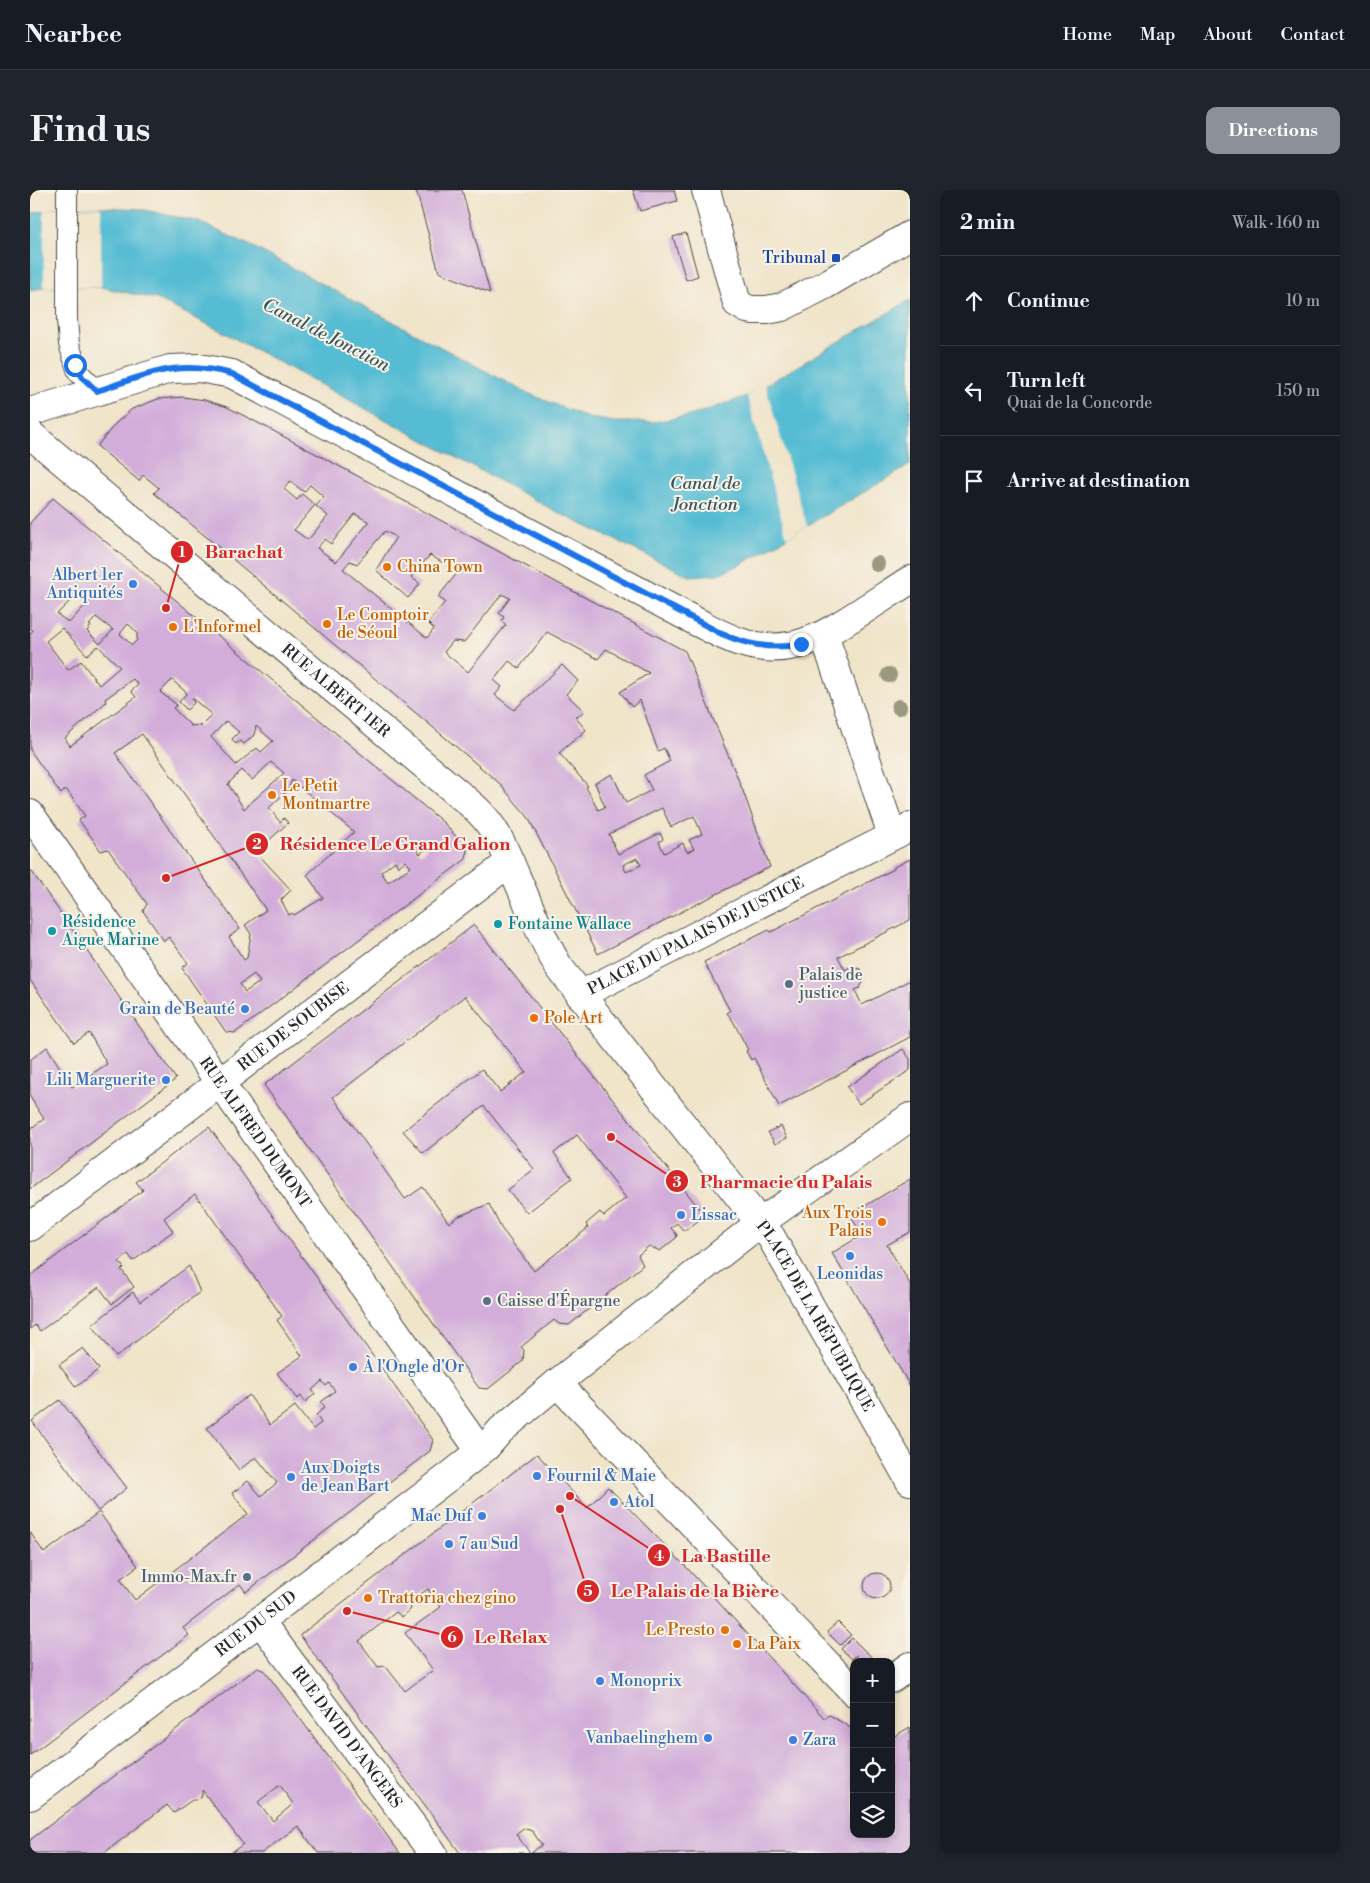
<!DOCTYPE html>
<html lang="en">
<head>
<meta charset="utf-8">
<style>
	body { margin:0; font-family:"Libre Bodoni",serif; background:#20242c; color:#f1f3f6 }
	.controls { position:absolute; right:15px; bottom:15px; display:grid; overflow:hidden; border-radius:10px; box-shadow:0 2px 8px #0003 }
	.controls button { width:45px; height:45px; display:grid; place-items:center; padding:0; border:0; border-bottom:1px solid #363941; background:#171b24; color:#f1f3f6; font:25px sans-serif }
	.stop { position:absolute; width:15px; height:15px; margin:-11px; border:4px solid #1a73e8; border-radius:50%; background:#fff }
	.stop.end { background:#1a73e8; border-color:#fff; box-shadow:0 1px 5px #0008 }
	.list { margin:0; padding:0; list-style:none }
	h2 { display:flex; justify-content:space-between; align-items:center; height:65px; margin:0; padding:0 20px; font-size:21px }
	h2 small { font-size:16px; font-weight:400; color:#9ea1a6 }
	.list li { display:grid; grid-template-columns:32px 1fr auto; gap:15px; align-items:center; box-sizing:border-box; height:90px; padding:0 20px; border-top:1px solid #363941 }
	.list b { display:block; font-size:19px; white-space:nowrap }
	.list p { margin:0; font-size:16px; white-space:nowrap; color:#9ea1a6 }
	.list em { font-size:16px; font-style:normal; color:#9ea1a6 }
	.icon { flex:none; width:28px; height:28px; fill:none; stroke:currentColor; stroke-width:2; stroke-linecap:round; stroke-linejoin:round }
	.map { position:relative; flex:none; width:880px; height:1663px; overflow:hidden; border-radius:10px }
	header { display:flex; align-items:center; gap:30px; box-sizing:border-box; height:70px; padding:0 25px; background:#171b24; border-bottom:1px solid #363941 }
	header strong { font-size:24px }
	nav { display:flex; gap:28px; margin-inline-start:auto; font-size:18px }
	.intro { display:flex; align-items:center; justify-content:space-between; box-sizing:border-box; height:120px; padding:0 30px }
	h1 { margin:0; font-size:35px }
	.button { padding:12px 22px; border-radius:10px; background:#8c9099; color:#fff; font-size:18px; font-weight:700 }
	main { display:flex; gap:30px; padding:0 30px }
	aside { flex:1; background:#171b24; border-radius:10px; box-shadow:0 2px 8px #0003 }
	.map>svg:first-child { display:block }
	.water { fill:#55bcd3; stroke:#40747f }
	.pier { fill:#f0e4c9 }
	.building { fill:#d2add9; fill-rule:evenodd }
	.lines { fill:none; stroke-linecap:round; stroke-linejoin:round }
	.service-casing { stroke:#494743; stroke-width:22 }
	.pedestrian-casing { stroke:#494743; stroke-width:30 }
	.minor-casing { stroke:#494743; stroke-width:30 }
	.service { stroke:#fff; stroke-width:20 }
	.pedestrian { stroke:#fff; stroke-width:28 }
	.minor { stroke:#fff; stroke-width:28 }
	.tree { fill:#9a987d }
	.route { stroke:#1a73e8; stroke-width:6 }
	.transit-dot { fill:#1a4fb4; stroke:#f7f3e8; stroke-width:2 }
	.food-dot { fill:#e8710a; stroke:#f7f3e8; stroke-width:2 }
	.shop-dot { fill:#3f7fe0; stroke:#f7f3e8; stroke-width:2 }
	.culture-dot { fill:#0f9aa8; stroke:#f7f3e8; stroke-width:2 }
	.service-dot { fill:#5c6f8a; stroke:#f7f3e8; stroke-width:2 }
	.labels { text-anchor:middle; dominant-baseline:central; stroke-width:4; stroke-linejoin:round; paint-order:stroke }
	.transit-label { font-size:16px; fill:#164399; stroke:#f7f3e8; text-anchor:end }
	.food-label { font-size:16px; fill:#c56008; stroke:#f7f3e8; text-anchor:start }
	.shop-label { font-size:16px; fill:#366cbe; stroke:#f7f3e8; text-anchor:start }
	.street-label { font-size:16px; fill:#2b2b2b; stroke:#f7f3e8 }
	.culture-label { font-size:16px; fill:#0d838f; stroke:#f7f3e8; text-anchor:start }
	.service-label { font-size:16px; fill:#4e5e75; stroke:#f7f3e8; text-anchor:start }
	.water-label { font-size:18px; font-style:italic; fill:#38565d; stroke:#f7f3e8 }
	.leader { fill:none; stroke:#d62828; stroke-width:2 }
	.callout-dot { fill:#d62828; stroke:#f7f3e8; stroke-width:2 }
	.mark-label { font-size:15px; text-anchor:middle; font-weight:bold; fill:#fff }
	.callout-label { font-size:18px; text-anchor:middle; font-weight:bold; fill:#d62828; stroke:#f7f3e8; stroke-width:4; stroke-linejoin:round; paint-order:stroke }
</style>
</head>
<body>
<header>
<strong>Nearbee</strong>
<nav><a>Home</a><a>Map</a><a>About</a><a>Contact</a></nav>
</header>
<div class="intro"><h1>Find us</h1><a class="button">Directions</a></div>
<main>
<div class="map">
<svg width="880" height="1663" viewBox="0 0 880 1663">
	<rect width="100%" height="100%" fill="#f7f3e8"/>
	<filter id="ink" filterUnits="userSpaceOnUse"><feTurbulence type="fractalNoise" baseFrequency=".02" numOctaves="2"/><feDisplacementMap in="SourceGraphic" scale="10" xChannelSelector="R" yChannelSelector="G"/><feConvolveMatrix kernelMatrix="1 2 1 2 8 2 1 2 1" color-interpolation-filters="sRGB"/></filter>
	<filter id="wash" filterUnits="userSpaceOnUse"><feTurbulence type="fractalNoise" baseFrequency=".0096" numOctaves="4" result="noise"/><feDisplacementMap in="SourceGraphic" scale="20" xChannelSelector="R" yChannelSelector="G"/><feGaussianBlur stdDeviation="1.12" result="paint"/><feColorMatrix in="noise" values="0 0 0 0 0 0 0 0 0 0 0 0 0 0 0 0 0 1.4 0 .05"/><feComposite in="paint" operator="in"/></filter>
	<g filter="url(#wash)">
		<rect width="100%" height="100%" fill="#f0e4c9"/>
		<polygon class="water" points="71,17 110,19 169,32 219,55 495,202 558,228 585,232 624,232 663,225 717,206 880,110 880,275 712,374 688,384 660,386 527,322 191,141 127,109 71,97 14,97 0,101 0,24 26,18"/>
		<g class="pier">
			<polygon points="71,17 71,97 14,97 14,20 26,18"/>
			<polygon points="735,194 777,336 757,348 717,206"/>
		</g>
		<g id="blocks">
			<g class="building">
				<polygon points="386,0 432,0 460,103 409,82"/>
				<polygon points="603,0 644,0 647,11 610,21"/>
				<polygon points="656,43 668,86 656,90 643,47"/>
				<path d="M153 207 175 210 197 217 234 236 655 461 713 601 740 677 568 764 498 627 468 592 124 303 129 298 113 285 109 291 67 256 86 233 102 219 128 209ZM260 291 274 302 280 295 294 307 286 316 298 326 278 350 264 340 285 315 272 304 267 310 254 299ZM325 324 339 332 306 372 287 358 295 349 301 354ZM355 341 366 347 346 380 378 408 390 394 381 387 400 365 428 382 408 407 415 412 398 433 404 439 397 448 313 379 320 371 327 374ZM472 404 480 408 469 423 474 427 472 431 476 435 438 482 414 462 423 451 434 452ZM517 442 568 469 576 459 619 483 590 502 602 517 610 510 628 561 634 558 640 571 614 585 622 600 596 613 582 584 565 593 575 617 568 620 556 597 558 596 529 563 556 540 546 528 554 521 536 504 548 491 532 475 484 520 465 505 472 497 464 490 479 471 489 478ZM632 618 641 637 664 626 672 644 659 650 664 659 657 662 653 653 634 663 629 652 633 649 630 643 588 664 579 644ZM607 668 611 675 596 682 593 675Z"/>
				<path d="M23 308 414 633 437 659 436 669 205 843 196 842 152 778 158 773 139 747 134 751 113 721 117 714 78 659 71 661 49 630 55 626 36 599 31 604 0 560V444L3 440 0 438V333ZM46 402 58 412 39 433 27 424 39 412 40 406ZM66 427 83 440 70 454 57 441 61 436 59 435ZM98 434 107 442V450L102 455 90 444ZM32 438 57 465 68 456 90 477 69 495 51 471 38 480 16 451ZM103 489 108 495 101 501 106 507 40 556 35 548 76 512 75 509ZM142 490 157 503 149 512 157 520 164 513 162 508 182 525 170 537 169 535 161 536 143 518 147 515 130 502ZM196 531 209 542 202 549 206 554 210 551 214 554 224 545 226 536 243 551 231 562 227 558 206 575 181 547ZM112 544 236 720 215 735 221 744 217 768 214 770 199 747 210 739 85 563ZM241 572 254 583 214 619 198 594 212 580 222 590ZM262 590 324 642 277 685 293 708 264 725 262 723 259 725 251 710 261 700 226 662 258 633 254 628 250 632 239 618 258 600ZM390 653 392 657 394 655 397 658 390 664 384 657ZM365 671 368 677 375 671 381 677 358 692 351 682ZM224 784 230 792 215 802 210 794Z"/>
				<polygon points="880,669 880,730 808,767 815,780 820,777 830,779 835,788 830,798 825,800 832,815 880,790 880,847 749,916 724,868 721,870 716,861 718,860 703,831 697,823 700,821 674,772 739,740 741,742 864,679 864,677"/>
				<polygon points="0,679 146,889 0,999 0,939 14,929 0,907 0,870 17,857 42,897 77,874 59,843 44,853 0,790"/>
				<path d="M444 735 668 1017 673 1027 656 1040H653L647 1033 641 1038 647 1045 646 1048 630 1061 619 1056 608 1065 613 1075 539 1135 529 1134 524 1130 491 1157 494 1160 493 1171 458 1199 449 1198 234 895ZM435 806 496 882 470 902 452 879 373 941 393 963 454 916 504 979 478 1000 497 1023 542 988 524 963 547 945 596 1008 574 1026 570 1022 556 1034 558 1038 504 1081 471 1038 459 1014 427 1027 419 1033 393 997 375 1009 303 907Z"/>
				<polygon points="873,859 880,869 880,880 829,914 817,897"/>
				<polygon points="751,936 757,948 745,954 738,942"/>
				<polygon points="179,937 403,1250 400,1261 216,1402 210,1394 153,1438 159,1445 0,1565 0,1342 14,1363 69,1322 108,1376 90,1389 105,1410 218,1324 202,1303 218,1291 231,1306 247,1293 226,1267 209,1280 177,1238 219,1205 240,1235 265,1216 283,1239 291,1233 286,1225 295,1217 291,1212 305,1201 299,1193 296,1196 292,1191 282,1200 285,1204 275,1212 271,1206 267,1209 247,1183 272,1166 247,1130 252,1126 165,1004 134,1028 143,1041 103,1071 98,1064 89,1072 94,1078 91,1079 104,1097 82,1114 69,1097 10,1141 5,1135 0,1139 0,1086 113,1000 106,992"/>
				<polygon points="880,989 880,1042 857,1055 880,1094 880,1196 802,1063 832,1045 820,1025"/>
				<polygon points="159,1076 170,1102 86,1167 62,1135 103,1102 110,1112"/>
				<polygon points="53,1158 69,1179 46,1197 29,1175"/>
				<polygon points="30,1210 97,1298 68,1321 2,1231"/>
				<path d="M507 1264 557 1318 578 1297 658 1379 795 1529 798 1524 824 1540V1644H861V1548L880 1537V1663H501L512 1655 502 1641 493 1638 486 1644 500 1663H430L270 1445ZM398 1399 411 1417 375 1443 403 1480 375 1501 357 1478 354 1476 348 1477 329 1451 366 1422 372 1427 381 1419 379 1412Z"/>
				<circle cx="847" cy="1396" r="13"/>
				<polygon points="808,1432 821,1445 810,1455 797,1442"/>
				<polygon points="822,1448 833,1459 847,1472 823,1472 822,1470 827,1465 822,1469 811,1459"/>
				<path d="M227 1478 234 1480 370 1663H288L268 1636 232 1663H201L213 1654 172 1600V1606L166 1610H162L144 1623 137 1615 74 1663H0V1650ZM250 1595 263 1614 243 1631 228 1612Z"/>
			</g>
		</g>
	</g>
	<g filter="url(#ink)">
		<use href="#blocks" fill-opacity="0" stroke="#494743" stroke-width="1"/>
		<g class="lines">
			<g class="service-casing">
				<polyline id="service" points="37,0 37,129 39,154 48,182 67,201"/>
			</g>
			<g class="pedestrian-casing">
				<g id="pedestrian">
					<polyline points="794,445 862,645"/>
					<path id="s1" d="M550 805 880 637"/>
					<polyline points="527,1193 824,1502"/>
					<polyline points="861,1489 880,1476"/>
				</g>
			</g>
			<g class="minor-casing">
				<g id="minor">
					<polyline points="676,0 707,113 717,119 723,120 737,120 752,117 795,95 880,45"/>
					<path d="M0 222 140 179 169 178 202 184 665 431C679 438 694 447 710 452 759 468 792 447 832 421 848 411 864 400 880 390"/>
					<path id="s2" d="M0 244 443 616C465 635 474 658 485 684 499 715 511 748 529 777L741 1047 880 1291"/>
					<path id="s3" d="M0 624 450 1261"/>
					<path id="s4" d="M0 1037 480 672"/>
					<path id="s5" d="M230 1431 403 1663"/>
					<path id="s6" d="M0 1606 421 1285 456 1257 471 1240 527 1193 731 1032 880 927"/>
				</g>
			</g>
			<use href="#service" class="service"/>
			<use href="#pedestrian" class="pedestrian"/>
			<use href="#minor" class="minor"/>
		</g>
		<g class="tree">
			<circle cx="847" cy="374" r="8"/>
			<circle cx="859" cy="485" r="8"/>
			<circle cx="869" cy="517" r="8"/>
		</g>
	</g>
	<g class="lines" filter="url(#ink)">
		<path class="route" d="M45 175 53 188 67 201C118 184 147 169 202 184L692 444C717 455 744 460 771 454"/>
	</g>
	<rect class="transit-dot" x="801" y="63" width="10" height="10" rx="2.5"/>
	<g class="food-dot">
		<circle cx="357" cy="377" r="5"/>
		<circle cx="297" cy="434" r="5"/>
		<circle cx="143" cy="437" r="5"/>
		<circle cx="242" cy="605" r="5"/>
		<circle cx="504" cy="828" r="5"/>
		<circle cx="852" cy="1032" r="5"/>
		<circle cx="338" cy="1408" r="5"/>
		<circle cx="695" cy="1440" r="5"/>
		<circle cx="707" cy="1454" r="5"/>
	</g>
	<g class="shop-dot">
		<circle cx="103" cy="394" r="5"/>
		<circle cx="215" cy="819" r="5"/>
		<circle cx="136" cy="890" r="5"/>
		<circle cx="651" cy="1025" r="5"/>
		<circle cx="820" cy="1066" r="5"/>
		<circle cx="323" cy="1177" r="5"/>
		<circle cx="507" cy="1286" r="5"/>
		<circle cx="261" cy="1287" r="5"/>
		<circle cx="584" cy="1312" r="5"/>
		<circle cx="452" cy="1326" r="5"/>
		<circle cx="419" cy="1354" r="5"/>
		<circle cx="570" cy="1491" r="5"/>
		<circle cx="678" cy="1548" r="5"/>
		<circle cx="763" cy="1550" r="5"/>
	</g>
	<g class="culture-dot">
		<circle cx="468" cy="734" r="5"/>
		<circle cx="22" cy="741" r="5"/>
	</g>
	<g class="service-dot">
		<circle cx="759" cy="794" r="5"/>
		<circle cx="457" cy="1111" r="5"/>
		<circle cx="217" cy="1387" r="5"/>
	</g>
	<g class="labels">
		<g class="transit-label">
			<text x="796" y="68">Tribunal</text>
		</g>
		<g class="food-label">
			<text x="367" y="377">China Town</text>
			<text x="307" y="425">Le Comptoir<tspan x="307" dy="18">de Séoul</tspan></text>
			<text x="153" y="437">L'Informel</text>
			<text x="252" y="596">Le Petit<tspan x="252" dy="18">Montmartre</tspan></text>
			<text x="514" y="828">Pole Art</text>
			<text x="842" y="1023" text-anchor="end">Aux Trois<tspan x="842" dy="18">Palais</tspan></text>
			<text x="348" y="1408">Trattoria chez gino</text>
			<text x="685" y="1440" text-anchor="end">Le Presto</text>
			<text x="717" y="1454">La Paix</text>
		</g>
		<g class="shop-label">
			<text x="93" y="385" text-anchor="end">Albert 1er<tspan x="93" dy="18">Antiquités</tspan></text>
			<text x="205" y="819" text-anchor="end">Grain de Beauté</text>
			<text x="126" y="890" text-anchor="end">Lili Marguerite</text>
			<text x="661" y="1025">Lissac</text>
			<text x="820" y="1084" text-anchor="middle">Leonidas</text>
			<text x="333" y="1177">À l'Ongle d'Or</text>
			<text x="271" y="1278">Aux Doigts<tspan x="271" dy="18">de Jean Bart</tspan></text>
			<text x="517" y="1286">Fournil &amp; Maie</text>
			<text x="594" y="1312">Atol</text>
			<text x="442" y="1326" text-anchor="end">Mac Duf</text>
			<text x="429" y="1354">7 au Sud</text>
			<text x="580" y="1491">Monoprix</text>
			<text x="668" y="1548" text-anchor="end">Vanbaelinghem</text>
			<text x="773" y="1550">Zara</text>
		</g>
		<g class="street-label">
			<text stroke="none"><textPath href="#s2" startOffset="399">RUE ALBERT 1ER</textPath></text>
			<text stroke="none"><textPath href="#s1" startOffset="130">PLACE DU PALAIS DE JUSTICE</textPath></text>
			<text stroke="none"><textPath href="#s4" startOffset="331">RUE DE SOUBISE</textPath></text>
			<text stroke="none"><textPath href="#s3" startOffset="390">RUE ALFRED DUMONT</textPath></text>
			<text stroke="none"><textPath href="#s2" startOffset="1196">PLACE DE LA RÉPUBLIQUE</textPath></text>
			<text stroke="none"><textPath href="#s6" startOffset="284">RUE DU SUD</textPath></text>
			<text stroke="none"><textPath href="#s5" startOffset="145">RUE DAVID D'ANGERS</textPath></text>
		</g>
		<g class="culture-label">
			<text x="32" y="732">Résidence<tspan x="32" dy="18">Aigue Marine</tspan></text>
			<text x="478" y="734">Fontaine Wallace</text>
		</g>
		<g class="service-label">
			<text x="769" y="785">Palais de<tspan x="769" dy="18">justice</tspan></text>
			<text x="467" y="1111">Caisse d'Épargne</text>
			<text x="207" y="1387" text-anchor="end">Immo-Max.fr</text>
		</g>
		<g class="water-label">
			<text transform="translate(296 145) rotate(27)">Canal de Jonction</text>
			<text x="675" y="293">Canal de<tspan x="675" dy="21">Jonction</tspan></text>
		</g>
	</g>
	<path class="leader" d="M136 418L152 362M136 688L227 654M581 947L647 991M540 1306L629 1365M530 1319L558 1401M317 1421L422 1447"/>
	<g class="callout-dot">
		<circle cx="136" cy="418" r="5"/>
		<circle cx="136" cy="688" r="5"/>
		<circle cx="581" cy="947" r="5"/>
		<circle cx="540" cy="1306" r="5"/>
		<circle cx="530" cy="1319" r="5"/>
		<circle cx="317" cy="1421" r="5"/>
		<circle cx="152" cy="362" r="12"/>
		<circle cx="227" cy="654" r="12"/>
		<circle cx="647" cy="991" r="12"/>
		<circle cx="629" cy="1365" r="12"/>
		<circle cx="558" cy="1401" r="12"/>
		<circle cx="422" cy="1447" r="12"/>
	</g>
	<g class="mark-label">
		<text x="152" y="367">1</text>
		<text x="227" y="659">2</text>
		<text x="647" y="997">3</text>
		<text x="629" y="1371">4</text>
		<text x="558" y="1406">5</text>
		<text x="422" y="1452">6</text>
	</g>
	<g class="callout-label">
		<text x="214" y="368">Barachat</text>
		<text x="365" y="660">Résidence Le Grand Galion</text>
		<text x="756" y="998">Pharmacie du Palais</text>
		<text x="696" y="1372">La Bastille</text>
		<text x="665" y="1407">Le Palais de la Bière</text>
		<text x="481" y="1453">Le Relax</text>
	</g>
</svg>
<div class="controls">
<button>+</button>
<button>−</button>
<button><svg class="icon" aria-label="locate" viewBox="0 0 24 24"><circle cx="12" cy="12" r="6"/><path d="M12 2v4M12 18v4M2 12h4M18 12h4"/></svg></button>
<button><svg class="icon" aria-label="layers" viewBox="0 0 24 24"><path d="M12 4l9 5-9 5-9-5zM3 14l9 5 9-5"/></svg></button>
</div>
<div class="stop" style="left:45px;top:175px"></div>
<div class="stop end" style="left:771px;top:454px"></div>
</div>
<aside>
<h2>2 min<small>Walk · 160 m</small></h2>
<ul class="list">
<li><svg class="icon" aria-label="ahead" viewBox="0 0 24 24"><path d="M12 20V5M6 11l6-6 6 6"/></svg><div><b>Continue</b></div><em>10 m</em></li>
<li><svg class="icon" aria-label="left" viewBox="0 0 24 24"><path d="M17 20v-9H6M10 6l-5 5 5 5"/></svg><div><b>Turn left</b><p>Quai de la Concorde</p></div><em>150 m</em></li>
<li><svg class="icon" aria-label="arrive" viewBox="0 0 24 24"><path d="M6 21V4h12l-3 4 3 4H6"/></svg><div><b>Arrive at destination</b></div></li>
</ul>
</aside>
</main>
</body>
</html>
